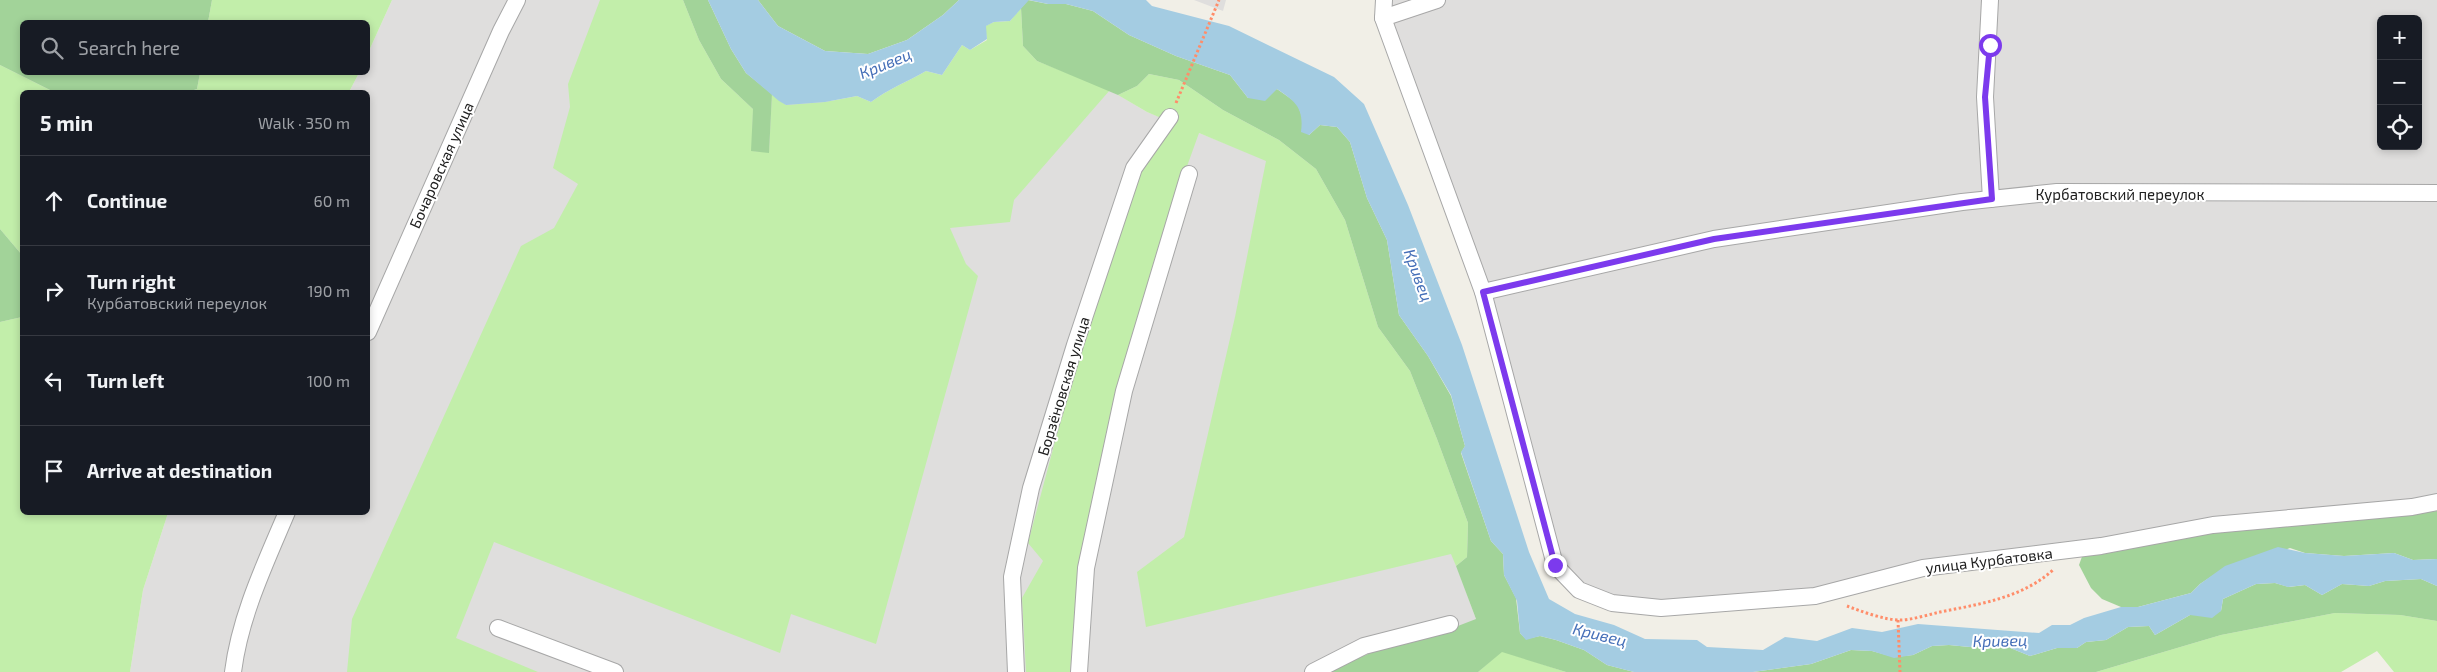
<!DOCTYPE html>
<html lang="en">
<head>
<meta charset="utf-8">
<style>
	body { margin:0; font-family:"Exo 2",sans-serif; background:#20242c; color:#f1f3f6 }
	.controls { position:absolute; right:15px; top:15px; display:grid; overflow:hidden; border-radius:8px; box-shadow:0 2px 8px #0003 }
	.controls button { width:45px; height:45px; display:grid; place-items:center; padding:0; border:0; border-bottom:1px solid #363941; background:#171b24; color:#f1f3f6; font:25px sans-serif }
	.stop { position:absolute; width:15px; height:15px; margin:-11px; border:4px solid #7c3aed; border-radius:50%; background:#fff }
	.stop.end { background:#7c3aed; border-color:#fff; box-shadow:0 1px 5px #0008 }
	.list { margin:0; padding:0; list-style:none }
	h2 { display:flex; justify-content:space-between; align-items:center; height:65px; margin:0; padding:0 20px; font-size:21px }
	h2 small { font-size:16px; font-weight:400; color:#9ea1a6 }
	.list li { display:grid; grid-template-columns:32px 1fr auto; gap:15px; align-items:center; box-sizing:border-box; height:90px; padding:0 20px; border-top:1px solid #363941 }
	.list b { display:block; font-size:19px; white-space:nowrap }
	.list p { margin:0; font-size:16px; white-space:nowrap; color:#9ea1a6 }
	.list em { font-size:16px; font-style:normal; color:#9ea1a6 }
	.icon { flex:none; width:28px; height:28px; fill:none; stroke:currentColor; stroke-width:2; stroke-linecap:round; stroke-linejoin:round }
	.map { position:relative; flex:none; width:2437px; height:672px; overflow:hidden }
	.search { position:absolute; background:#171b24; box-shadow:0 2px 8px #0003; left:20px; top:20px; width:350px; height:55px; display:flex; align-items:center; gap:12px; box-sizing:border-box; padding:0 18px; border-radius:8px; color:#9ea1a6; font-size:19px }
	.panel { position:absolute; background:#171b24; box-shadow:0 2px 8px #0003; left:20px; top:90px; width:350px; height:425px; border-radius:8px }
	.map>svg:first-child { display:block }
	.residential { fill:#dfdedd; fill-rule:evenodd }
	.grass { fill:#c2eeaa }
	.forest { fill:#a2d399 }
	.water { fill:#a4cce2 }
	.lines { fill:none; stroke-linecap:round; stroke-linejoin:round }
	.street-casing { stroke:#a7a7a7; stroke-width:18 }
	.path { stroke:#ff8d6a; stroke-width:3; stroke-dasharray:2.5 2.5; stroke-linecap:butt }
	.street { stroke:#fff; stroke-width:16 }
	.route { stroke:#7c3aed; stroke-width:6 }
	.labels { text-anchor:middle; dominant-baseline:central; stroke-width:4; stroke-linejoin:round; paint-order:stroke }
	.street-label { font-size:15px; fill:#202020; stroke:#fff }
	.water-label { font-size:16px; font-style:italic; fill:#456fb8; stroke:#fff }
</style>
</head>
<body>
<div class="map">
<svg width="2437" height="672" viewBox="0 0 2437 672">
	<rect width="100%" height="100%" fill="#f1efe7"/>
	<g class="residential">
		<polygon points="392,0 625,0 670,93 945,106 1110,90 1147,112 1266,160 1452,554 1490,657 1524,672 130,672 143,590 168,513 368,512 368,92 349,92 359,73 368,72 368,53"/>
		<polygon points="1194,0 1226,0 1223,11"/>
		<path d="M1379 0H2437V504L2296 521 1674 610 1582 587 1553 556 1486 318ZM2381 19H2418V146H2381Z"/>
	</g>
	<g class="grass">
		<polygon points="212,0 392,0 368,53 368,22 208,22"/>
		<path d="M600 0H683L699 40 721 79 753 109 752 151 769 152 772 94 786 105 825 102 857 96 871 102C888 89 907 82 926 71L942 75 962 45 970 50 987 40 985 26 994 22 1010 21 1021 8 1023 46 1037 61 1110 90 1014 200 1010 222 950 228 966 264 978 276 876 644 791 614 780 653 494 542 456 638 538 672H347L352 619 521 246 554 228 578 184 553 168 570 107 568 84Z"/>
		<polygon points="0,65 54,92 22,92 22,255 0,229"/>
		<polygon points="200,73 359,73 349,92 188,92 197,89"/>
		<polygon points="1149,74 1179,80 1223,110 1279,140 1316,169 1345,220 1378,327 1410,371 1437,439 1468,523 1467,557 1456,566 1451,554 1146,627 1137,572 1184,537 1235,317 1266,161 1199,133 1181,183 1079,569 1070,672 1026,672 1022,598 1043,561 1028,543 1082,340 1140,173 1175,124 1147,112 1118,95 1137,86"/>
		<polygon points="22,317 22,512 168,513 143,590 130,672 0,672 0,322"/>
		<polygon points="2335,613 2400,615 2437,621 2437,672 2394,672 2377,651 2341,672 2096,672 2221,635"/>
		<polygon points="1502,651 1566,672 1478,672"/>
	</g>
	<g class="forest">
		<polygon points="0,0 212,0 208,22 22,22 22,72 200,73 197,89 188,92 54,92 0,65"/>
		<polygon points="683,0 708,0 731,49 746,73 772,94 769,153 751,151 753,109 721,79 699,40"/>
		<polygon points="758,0 959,0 943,15 907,40 868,54 825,51 778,26"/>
		<polygon points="1028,0 1048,4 1066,4 1093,11 1129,35 1176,56 1230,75 1248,98 1277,89 1297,103 1309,135 1320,125 1337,127 1350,142 1367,198 1387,240 1399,315 1428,356 1451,396 1465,446 1461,453 1491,541 1503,554 1504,575 1516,598 1520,633 1526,639 1540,636 1556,640 1584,650 1607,665 1634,672 1566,672 1502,652 1478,672 1328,672 1377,650 1432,636 1476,619 1456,566 1467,557 1468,523 1437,439 1410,371 1378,327 1345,220 1316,169 1279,140 1223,110 1179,80 1149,74 1137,86 1118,95 1037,61 1023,46 1021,8"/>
		<polygon points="0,229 22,255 22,317 0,322"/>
		<polygon points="2437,511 2437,559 2413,560 2394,553 2344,556 2305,553 2290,548 2212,576 2200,584 2191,593 2138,607 2121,607 2102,599 2091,588 2079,565 2084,551 2201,531"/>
		<polygon points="2421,579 2437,586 2437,621 2400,615 2335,613 2221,635 2096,672 1753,672 1811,664 1851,650 1872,651 1894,657 1913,655 1932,646 1949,645 1970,647 2003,645 2030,656 2057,648 2077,648 2086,642 2106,640 2128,627 2149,626 2155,635 2190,615 2221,611 2223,599 2256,584 2275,583 2289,587 2305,585 2322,595 2342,584 2369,586 2385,581"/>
	</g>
	<path class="water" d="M708 0H758L778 26 825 51 868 54 907 40 943 15 959 0H1146L1152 6 1229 26 1334 77 1364 104 1408 205 1462 345 1529 552 1549 599 1575 614 1614 625 1645 639 1697 640 1707 647 1763 650 1785 637 1817 641 1852 628 1882 632 1918 624 2039 633 2052 625H2070L2084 618 2121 607H2138L2191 593 2200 584 2225 566 2278 547 2305 553 2344 556 2394 553 2413 560 2437 559V586L2421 579 2385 581 2369 586 2342 584 2322 595 2305 585 2288 587 2275 583 2256 584 2223 599 2221 611 2212 618 2190 615 2155 635 2149 626 2128 627 2106 640 2086 642 2077 648H2057L2030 656 2003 645 1970 647 1949 645 1932 646 1913 655 1894 658 1872 651 1851 650 1811 664 1753 672H1634L1607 665 1584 650 1556 640 1540 636 1526 640 1520 633 1517 601 1504 575 1503 554 1491 541 1461 452 1465 446 1451 395 1428 356 1399 315 1387 240 1367 198 1350 142 1337 127 1320 125 1309 135 1301 132C1304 108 1296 102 1277 89L1265 101 1248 98 1230 75 1176 56 1129 35 1093 11 1066 4H1048L1029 0 1010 21 994 22 986 26 987 39 970 50 962 45 942 75 926 71C907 82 888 89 871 102L857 96 825 102 786 105 779 101 746 73 731 49Z"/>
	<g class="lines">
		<g class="street-casing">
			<g id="street">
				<polyline points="1384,0 1383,18 1483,292 1555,565 1579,590 1612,603 1661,608 1815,596 1923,568 2101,546 2213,525 2412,507 2437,502"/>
				<polyline points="1990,0 1985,97 1991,199"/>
				<polyline points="1383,18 1437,0"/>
				<polyline points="1483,292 1714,239 1962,202 2057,192 2437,193"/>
				<polyline points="368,332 501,31 517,0"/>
				<polyline points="498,628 615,672"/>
				<path d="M233 672C240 616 265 564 287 512"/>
				<polyline points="1016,672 1012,577 1031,488 1075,345 1134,168 1170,117"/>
				<polyline points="1079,672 1086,568 1124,391 1189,174"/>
				<polyline points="1313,672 1364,646 1450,624"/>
			</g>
		</g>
		<g class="path">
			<polyline points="1176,103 1219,0"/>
			<path d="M1847 606C1860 611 1885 620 1899 620 1912 620 1927 615 1940 612 1980 604 2022 598 2053 570"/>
			<polyline points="1898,620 1900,672"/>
		</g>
		<use href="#street" class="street"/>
	</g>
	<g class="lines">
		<polyline class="route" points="1555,565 1483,292 1714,239 1992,199 1985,97 1990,45"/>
	</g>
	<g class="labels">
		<g class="street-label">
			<text transform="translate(441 165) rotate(-66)">Бочаровская улица</text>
			<text x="2120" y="194">Курбатовский переулок</text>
			<text transform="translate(1063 386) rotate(-73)">Борзёновская улица</text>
			<text transform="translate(1989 560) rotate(-7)">улица Курбатовка</text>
		</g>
		<g class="water-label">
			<text transform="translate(885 63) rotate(-22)">Кривец</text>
			<text transform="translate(1419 275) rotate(70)">Кривец</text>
			<text transform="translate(1600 634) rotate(14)">Кривец</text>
			<text transform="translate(2000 640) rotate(-1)">Кривец</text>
		</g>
	</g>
</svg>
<div class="controls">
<button>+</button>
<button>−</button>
<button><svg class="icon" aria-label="locate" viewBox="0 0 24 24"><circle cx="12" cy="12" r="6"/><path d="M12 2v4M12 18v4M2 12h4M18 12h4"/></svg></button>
</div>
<div class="stop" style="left:1990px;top:45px"></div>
<div class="stop end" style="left:1555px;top:565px"></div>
<div class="search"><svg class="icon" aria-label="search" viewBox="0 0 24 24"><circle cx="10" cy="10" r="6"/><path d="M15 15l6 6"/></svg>Search here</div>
<section class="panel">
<h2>5 min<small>Walk · 350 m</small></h2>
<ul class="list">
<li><svg class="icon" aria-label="ahead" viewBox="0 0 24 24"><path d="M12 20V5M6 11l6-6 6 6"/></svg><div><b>Continue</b></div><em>60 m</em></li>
<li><svg class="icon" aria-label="right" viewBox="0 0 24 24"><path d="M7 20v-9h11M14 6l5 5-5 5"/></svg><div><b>Turn right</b><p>Курбатовский переулок</p></div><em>190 m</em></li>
<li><svg class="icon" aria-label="left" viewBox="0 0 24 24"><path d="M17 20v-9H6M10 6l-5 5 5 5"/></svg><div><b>Turn left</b></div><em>100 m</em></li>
<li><svg class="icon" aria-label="arrive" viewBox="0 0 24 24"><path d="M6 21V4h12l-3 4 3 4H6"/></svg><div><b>Arrive at destination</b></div></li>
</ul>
</section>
</div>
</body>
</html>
